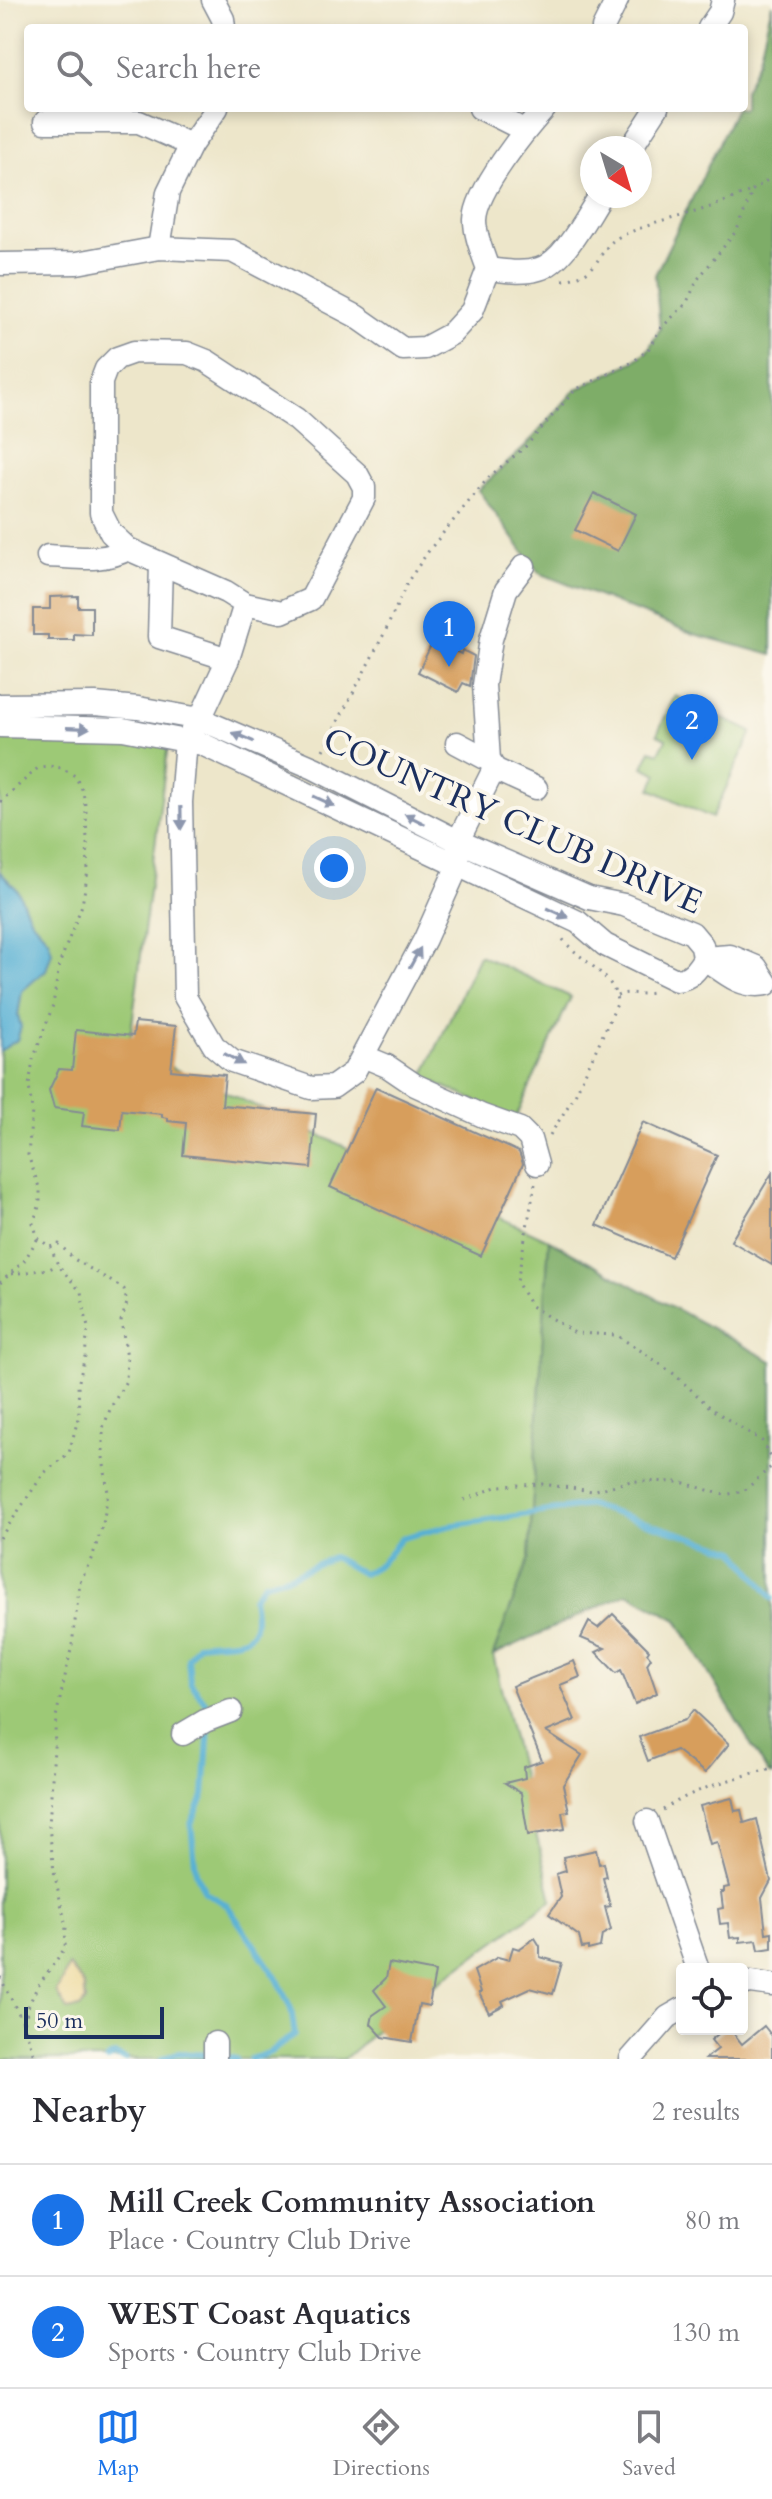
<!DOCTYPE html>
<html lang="en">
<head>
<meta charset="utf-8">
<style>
	body { margin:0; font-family:Cardo,serif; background:#f7f7f7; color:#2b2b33 }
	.controls { position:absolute; right:24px; bottom:24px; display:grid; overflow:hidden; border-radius:8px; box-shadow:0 4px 12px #0003 }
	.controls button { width:72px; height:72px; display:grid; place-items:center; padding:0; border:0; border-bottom:2px solid #e1e1e2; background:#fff; color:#2b2b33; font:40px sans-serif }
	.compass { position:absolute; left:580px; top:136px; width:72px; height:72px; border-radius:50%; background:#fff; box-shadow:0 4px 12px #0003; rotate:142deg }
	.scale { position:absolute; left:24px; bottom:20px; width:140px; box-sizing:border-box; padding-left:8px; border:4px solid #1b2f5e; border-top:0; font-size:22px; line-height:28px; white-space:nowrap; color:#1b2f5e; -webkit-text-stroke:6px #fbf7ec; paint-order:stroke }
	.you { position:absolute; left:334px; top:868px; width:28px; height:28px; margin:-20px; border:6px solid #fff; border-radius:50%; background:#1a73e8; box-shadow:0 0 0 12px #1a73e833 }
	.badge { display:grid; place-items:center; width:52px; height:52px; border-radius:50%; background:#1a73e8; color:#fff; font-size:26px; font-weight:700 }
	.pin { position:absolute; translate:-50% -66px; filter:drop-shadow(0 2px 4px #0008) }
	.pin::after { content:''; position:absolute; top:42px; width:28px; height:24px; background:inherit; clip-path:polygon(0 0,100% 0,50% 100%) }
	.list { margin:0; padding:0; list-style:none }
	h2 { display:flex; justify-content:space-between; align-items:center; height:104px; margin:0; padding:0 32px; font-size:34px }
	h2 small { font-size:26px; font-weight:400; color:#7c7c81 }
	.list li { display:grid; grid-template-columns:52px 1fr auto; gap:24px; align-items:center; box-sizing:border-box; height:112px; padding:0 32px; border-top:2px solid #e1e1e2 }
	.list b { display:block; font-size:30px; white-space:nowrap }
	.list p { margin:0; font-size:26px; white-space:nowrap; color:#7c7c81 }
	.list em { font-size:26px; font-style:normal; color:#7c7c81 }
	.icon { flex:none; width:44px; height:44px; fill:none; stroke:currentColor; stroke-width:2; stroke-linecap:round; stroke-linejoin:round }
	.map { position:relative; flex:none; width:772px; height:2059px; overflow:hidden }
	.search { position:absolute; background:#fff; box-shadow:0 4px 12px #0003; left:24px; right:24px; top:24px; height:88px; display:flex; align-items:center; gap:20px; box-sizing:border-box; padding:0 28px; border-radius:8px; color:#7c7c81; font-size:30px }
	.sheet { height:328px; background:#fff }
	nav { display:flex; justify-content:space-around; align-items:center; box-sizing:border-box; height:112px; border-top:2px solid #e1e1e2; background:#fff; font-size:22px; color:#7c7c81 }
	nav a { display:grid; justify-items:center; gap:4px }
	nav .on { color:#1a73e8 }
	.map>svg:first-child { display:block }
	.green { fill:#9dc976; stroke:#5c7c6a; stroke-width:2 }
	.forest { fill:#7ead67; stroke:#4c6e62; stroke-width:2 }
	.sand { fill:#eeda9e; stroke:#84847e; stroke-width:2 }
	.water { fill:#57b0d4; stroke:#397099; stroke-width:2 }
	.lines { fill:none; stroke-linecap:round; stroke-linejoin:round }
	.stream { stroke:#57b0d4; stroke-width:6 }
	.building { fill:#d79e5b }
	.minor-casing { stroke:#848a94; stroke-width:25 }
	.path { stroke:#848a94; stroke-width:3; stroke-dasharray:2 6; stroke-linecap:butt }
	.minor { stroke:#fff; stroke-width:22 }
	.oneway { fill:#8d97ae }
	.labels { text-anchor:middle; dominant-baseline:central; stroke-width:8; stroke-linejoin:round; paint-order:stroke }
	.street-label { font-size:34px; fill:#1b2f5e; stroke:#fbf7ec }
</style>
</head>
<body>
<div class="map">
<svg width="772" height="2059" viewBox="0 0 772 2059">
	<rect width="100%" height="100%" fill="#fbf7ec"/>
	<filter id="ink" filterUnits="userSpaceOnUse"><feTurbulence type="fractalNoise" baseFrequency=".0125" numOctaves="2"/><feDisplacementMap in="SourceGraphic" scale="16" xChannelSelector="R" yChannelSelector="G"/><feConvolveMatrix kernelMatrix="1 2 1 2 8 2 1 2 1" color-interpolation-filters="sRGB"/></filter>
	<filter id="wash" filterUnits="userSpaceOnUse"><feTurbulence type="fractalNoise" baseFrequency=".006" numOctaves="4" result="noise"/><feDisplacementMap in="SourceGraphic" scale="32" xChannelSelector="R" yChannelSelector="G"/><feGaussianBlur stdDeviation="1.8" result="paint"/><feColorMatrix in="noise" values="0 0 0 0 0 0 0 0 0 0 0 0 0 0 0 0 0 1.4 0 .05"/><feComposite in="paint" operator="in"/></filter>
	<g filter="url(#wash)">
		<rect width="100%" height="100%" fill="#ede6ca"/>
		<g class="green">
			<polygon points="675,696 752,732 712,818 651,789 658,774 643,767 651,750 659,753 666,739 657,734"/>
			<polygon points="0,726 169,737 129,1048 549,1240 529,1558 493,1655 552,1900 409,2003 344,2059 0,2059"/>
			<polygon points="479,955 571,997 515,1119 423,1077"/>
		</g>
		<g class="forest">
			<polygon points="772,4 772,655 694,634 539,573 478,490 525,447 575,390 633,362 648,350 660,329 655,275 736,108 744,108 744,91 758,62"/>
			<polygon points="549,1240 772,1361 772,1775 768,1773 677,1620 628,1593 493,1655 529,1558"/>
		</g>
		<polygon class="sand" points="69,1966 84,1985 86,2001 80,2008 67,2010 56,1992"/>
		<polygon class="water" points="0,872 17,889 31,920 48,939 52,952 46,970 22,991 18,1015 21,1027 17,1040 0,1051"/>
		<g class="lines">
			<g class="stream">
				<path d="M209 1714 210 1708 190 1682 188 1658 198 1644C237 1638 263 1651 253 1598L264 1583 290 1576 333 1557 363 1574 380 1564 402 1538 448 1526 589 1505 736 1551 772 1598"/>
				<polyline points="209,1725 204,1795 191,1824 196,1873 205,1892 227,1905 278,1980 291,2009 295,2034 271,2052 251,2059"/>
				<polyline points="221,2056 236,2059"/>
				<polyline points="107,2059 115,2055 125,2059"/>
				<polyline points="162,2059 177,2053 209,2055"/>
			</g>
		</g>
		<g id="blocks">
			<g class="building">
				<polygon points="594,493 636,514 618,551 575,530"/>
				<polygon points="78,596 78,607 92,607 92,635 74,634 74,640 48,640 48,635 33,635 33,609 50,609 50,597"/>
				<polygon points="433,641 461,654 462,650 474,656 470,686 463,683 458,692 418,672"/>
				<polygon points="135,1022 176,1026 171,1070 225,1075 222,1105 316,1114 311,1168 183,1155 186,1123 168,1121 168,1118 162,1117 162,1114 122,1110 120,1130 82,1126 84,1112 54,1108 49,1090 59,1069 72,1070 76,1030 133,1036"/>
				<polygon points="376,1087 519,1152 523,1164 481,1256 330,1187"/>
				<polygon points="643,1122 717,1155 671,1257 597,1225"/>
				<polygon points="772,1173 772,1265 731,1241"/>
				<polygon points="613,1614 649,1650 647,1653 651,1658 647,1664 657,1693 635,1704 621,1670 616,1673 596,1652 605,1648 581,1638 589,1622 598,1628"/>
				<polygon points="574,1661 580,1677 560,1685 575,1720 546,1732 582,1755 563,1785 569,1811 562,1812 565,1829 528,1835 521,1793 505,1783 525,1778 524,1767 542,1761 512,1686"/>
				<polygon points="693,1710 729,1744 705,1773 676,1750 648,1761 639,1737 685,1720"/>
				<polygon points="732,1798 735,1811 741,1810 744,1823 757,1819 771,1881 762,1898 766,1933 772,1932 772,1948 759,1950 757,1940 740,1942 740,1937 730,1938 728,1923 720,1924 718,1909 723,1908 721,1892 724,1892 724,1888 729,1887 717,1842 710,1844 700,1806"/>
				<polygon points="596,1850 599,1864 604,1863 607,1877 603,1878 610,1906 605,1907 611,1930 602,1935 600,1947 588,1950 588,1947 582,1948 579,1936 549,1914 561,1897 556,1874 566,1871 563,1857"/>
				<polygon points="535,1938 540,1946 540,1957 562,1963 553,1994 530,1988 502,2001 504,2005 489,2013 479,1993 481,1992 474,1971 498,1957 509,1960 513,1947 519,1949"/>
				<polygon points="389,1963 435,1972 429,2006 419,2004 412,2042 383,2037 371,2024 373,2015 386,2006 374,1990 386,1978"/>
				<polygon points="764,2026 772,2036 772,2059 705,2059 718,2049 711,2040 724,2029 730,2029 742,2044"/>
			</g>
		</g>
	</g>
	<g filter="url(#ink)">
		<use href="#blocks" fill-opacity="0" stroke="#848a94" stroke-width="2"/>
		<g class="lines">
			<g class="minor-casing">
				<g id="minor">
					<polyline points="213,0 223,19 224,28"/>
					<polyline points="603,28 617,0"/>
					<polyline points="709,28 720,12 723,0"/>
					<polyline points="480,108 524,130"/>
					<polyline points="45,122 139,122 191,145"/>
					<polyline points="631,148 657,108"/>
					<polyline points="159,248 168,192 191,145 217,108"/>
					<path d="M0 264 77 263 159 248 232 251 356 316 403 349 425 348 451 334 472 311 488 269C483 254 475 236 475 220 476 190 525 130 545 108"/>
					<path d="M488 269C506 271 522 274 539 269 564 262 586 217 600 196"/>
					<path d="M48 556C75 557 103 563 128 549"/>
					<polyline points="161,564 159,637 228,659"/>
					<polyline points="245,604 226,592 128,549 111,533 101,513 101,382 106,369 117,358 134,352 187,353 207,361 296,419 357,474 364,487 364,498 311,599 282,612 245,604 228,659 200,719 186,740 181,802 185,997 214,1046 232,1061 311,1088 333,1087 354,1072 425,939 458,865 458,841 494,769 536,788"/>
					<path d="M0 705 95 704 138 708 200 719 314 768 458 841 589 898 624 905 692 933 702 945 704 958C697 970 690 979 676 980L605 945 578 922 202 744 123 729 0 726"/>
					<polyline points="457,743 489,760 494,768"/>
					<polyline points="489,760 484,685 491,639 506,590 524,566"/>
					<path d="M730 956 756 967 767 984C741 989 725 973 704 958Z"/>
					<polyline points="363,1056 387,1066 415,1085 483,1116 520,1129 530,1139 537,1164"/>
					<polyline points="183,1734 205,1721 231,1711"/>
					<polyline points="647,1821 698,1969"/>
					<polyline points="742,1984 751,1982 772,1985"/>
					<polyline points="215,2043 215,2059"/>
					<polyline points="631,2059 668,2017 682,2009"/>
				</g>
			</g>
			<g class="path">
				<path d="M563 280C604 274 594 251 619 237 644 225 669 220 695 212 715 206 734 198 753 190"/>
				<polyline points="323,750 385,632 408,581 430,549 489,477 525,447 575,390 633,362 648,350 660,329 686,304 698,279 737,230 753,190 772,177"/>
				<polyline points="0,802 39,767 49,766 62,768 75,776 83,791 86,812 88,871 82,905 59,965 53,1005 33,1060 29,1085 32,1111 28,1155 40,1190 40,1204 33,1223 38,1238 50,1247 59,1244 74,1259 124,1289 127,1303 121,1321 127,1357 126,1381 111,1407 103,1428 103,1457 108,1493 103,1524 93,1555 80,1582 72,1645 56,1717 49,1826 54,1872 66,1926 65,1948 37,1987 28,2007 24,2024 35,2059"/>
				<path d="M617 996C628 990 639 996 652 993"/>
				<path d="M550 1135 575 1095 617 1004C617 973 574 959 560 935"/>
				<polyline points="535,1184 517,1282 531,1306 575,1333 616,1335 643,1352 674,1374 713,1410 762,1441 772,1462"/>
				<polyline points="11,1274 49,1269 58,1265"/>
				<polyline points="0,1283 24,1261 38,1238"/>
				<polyline points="464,1500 499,1486 542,1484 592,1491 631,1481 681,1482 724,1495 744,1491 772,1466"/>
				<polyline points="0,1538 44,1473 69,1453 79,1415 78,1385 85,1356 88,1328 81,1292 58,1265 51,1248"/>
				<path d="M663 1810C694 1788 736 1778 772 1768"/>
				<polyline points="0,1977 24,2024"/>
			</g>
			<use href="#minor" class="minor"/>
		</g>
		<defs><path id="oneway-solid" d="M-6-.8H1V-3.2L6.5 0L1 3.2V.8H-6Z" transform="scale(2)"/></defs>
		<g class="oneway">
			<use href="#oneway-solid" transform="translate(78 728) rotate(2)"/>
			<use href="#oneway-solid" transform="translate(243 737) rotate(-157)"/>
			<use href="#oneway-solid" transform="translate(324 801) rotate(25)"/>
			<use href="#oneway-solid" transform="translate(181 818) rotate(89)"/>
			<use href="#oneway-solid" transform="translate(415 819) rotate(-153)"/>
			<use href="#oneway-solid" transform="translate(558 913) rotate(25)"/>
			<use href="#oneway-solid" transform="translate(415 958) rotate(-62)"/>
			<use href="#oneway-solid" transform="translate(234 1059) rotate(29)"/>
		</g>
	</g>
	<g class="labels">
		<g class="street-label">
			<text transform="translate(513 821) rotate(24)">COUNTRY CLUB DRIVE</text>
		</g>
	</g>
</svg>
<div class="controls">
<button><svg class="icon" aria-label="locate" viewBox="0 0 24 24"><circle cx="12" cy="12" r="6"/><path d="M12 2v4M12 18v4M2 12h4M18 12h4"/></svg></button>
</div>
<svg class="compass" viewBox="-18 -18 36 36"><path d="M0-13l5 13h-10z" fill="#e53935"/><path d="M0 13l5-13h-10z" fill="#7c7c81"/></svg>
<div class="scale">50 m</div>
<div class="you"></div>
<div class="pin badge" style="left:449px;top:667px">1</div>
<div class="pin badge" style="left:692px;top:760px">2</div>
<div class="search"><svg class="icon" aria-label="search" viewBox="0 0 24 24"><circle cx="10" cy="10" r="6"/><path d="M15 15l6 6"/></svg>Search here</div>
</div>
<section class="sheet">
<h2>Nearby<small>2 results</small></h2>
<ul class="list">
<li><span class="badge">1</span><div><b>Mill Creek Community Association</b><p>Place · Country Club Drive</p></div><em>80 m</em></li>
<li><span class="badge">2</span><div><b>WEST Coast Aquatics</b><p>Sports · Country Club Drive</p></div><em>130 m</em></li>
</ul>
</section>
<nav>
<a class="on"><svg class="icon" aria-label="map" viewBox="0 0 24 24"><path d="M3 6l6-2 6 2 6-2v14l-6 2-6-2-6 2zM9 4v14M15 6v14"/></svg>Map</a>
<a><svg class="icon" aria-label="directions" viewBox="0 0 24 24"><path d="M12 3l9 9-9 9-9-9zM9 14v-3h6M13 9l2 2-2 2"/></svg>Directions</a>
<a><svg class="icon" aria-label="saved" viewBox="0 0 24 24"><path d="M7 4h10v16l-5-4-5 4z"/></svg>Saved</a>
</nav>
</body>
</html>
